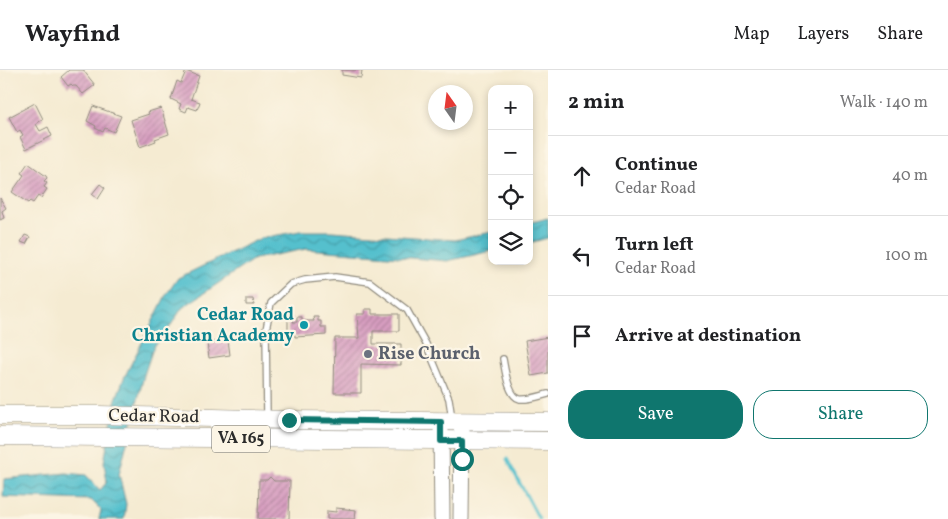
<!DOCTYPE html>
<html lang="en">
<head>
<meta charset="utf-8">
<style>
	body { margin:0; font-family:Vollkorn,serif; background:#f6f6f6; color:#202124 }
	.controls { position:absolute; right:15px; top:15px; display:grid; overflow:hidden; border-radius:10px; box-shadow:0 2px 8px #0003 }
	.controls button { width:45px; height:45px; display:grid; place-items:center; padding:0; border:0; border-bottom:1px solid #e0e0e0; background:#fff; color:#202124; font:25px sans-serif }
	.compass { position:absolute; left:428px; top:15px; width:45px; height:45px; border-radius:50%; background:#fff; box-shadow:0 2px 8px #0003; rotate:346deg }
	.stop { position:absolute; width:15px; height:15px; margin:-11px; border:4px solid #0f766e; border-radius:50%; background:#fff }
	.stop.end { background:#0f766e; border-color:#fff; box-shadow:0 1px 5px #0008 }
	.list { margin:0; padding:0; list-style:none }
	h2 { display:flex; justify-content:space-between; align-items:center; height:65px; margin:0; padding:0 20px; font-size:21px }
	h2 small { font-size:16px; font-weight:400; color:#757577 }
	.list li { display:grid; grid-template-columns:32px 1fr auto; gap:15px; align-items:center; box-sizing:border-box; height:80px; padding:0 20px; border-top:1px solid #e0e0e0 }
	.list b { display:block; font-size:19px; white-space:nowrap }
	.list p { margin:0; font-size:16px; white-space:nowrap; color:#757577 }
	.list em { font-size:16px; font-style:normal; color:#757577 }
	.actions { display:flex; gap:10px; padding:15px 20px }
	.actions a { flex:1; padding:11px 0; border:1px solid #0f766e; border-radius:20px; text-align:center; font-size:18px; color:#0f766e }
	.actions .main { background:#0f766e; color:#fff }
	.icon { flex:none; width:28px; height:28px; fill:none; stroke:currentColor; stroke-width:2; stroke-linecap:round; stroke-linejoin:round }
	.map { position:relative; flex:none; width:548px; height:449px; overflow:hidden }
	header { display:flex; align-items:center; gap:30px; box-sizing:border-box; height:70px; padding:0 25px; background:#fff; border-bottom:1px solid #e0e0e0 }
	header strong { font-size:24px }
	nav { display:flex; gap:28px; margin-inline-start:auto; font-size:18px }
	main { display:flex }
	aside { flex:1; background:#fff }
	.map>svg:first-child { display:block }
	.water { fill:url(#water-waves); stroke:#40767c }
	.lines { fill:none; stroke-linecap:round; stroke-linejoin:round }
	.stream { stroke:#54c0cd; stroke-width:3 }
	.building { fill:url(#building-hatch) }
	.lane-casing { stroke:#908b7e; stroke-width:8 }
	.secondary-casing { stroke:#908b7e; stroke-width:17 }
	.primary-casing { stroke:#908b7e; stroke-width:19 }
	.lane { stroke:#fff; stroke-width:5.5 }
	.secondary { stroke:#fff; stroke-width:15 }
	.primary { stroke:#fff; stroke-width:18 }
	.route { stroke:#0f766e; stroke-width:6 }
	.culture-dot { fill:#0f9aa8; stroke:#fcf5e5; stroke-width:2 }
	.worship-dot { fill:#6b7280; stroke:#fcf5e5; stroke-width:2 }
	.labels { text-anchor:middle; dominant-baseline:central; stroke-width:4.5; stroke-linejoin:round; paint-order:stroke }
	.shield { fill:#fcf5e5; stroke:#6a6863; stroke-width:1 }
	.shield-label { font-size:16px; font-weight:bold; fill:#2b2b2b }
	.culture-label { font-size:18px; font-weight:bold; fill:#0d838f; stroke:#fcf5e5; text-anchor:end }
	.worship-label { font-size:18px; font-weight:bold; fill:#5b616d; stroke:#fcf5e5; text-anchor:start }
	.street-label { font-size:18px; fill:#2b2b2b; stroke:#fcf5e5 }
</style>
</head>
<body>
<header>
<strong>Wayfind</strong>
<nav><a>Map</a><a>Layers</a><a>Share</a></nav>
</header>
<main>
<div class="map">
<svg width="548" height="449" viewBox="0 0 548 449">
	<defs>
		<pattern id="water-waves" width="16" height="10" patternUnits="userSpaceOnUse" patternTransform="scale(1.25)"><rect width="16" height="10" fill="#54c0cd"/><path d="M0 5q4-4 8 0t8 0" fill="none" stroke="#469ca7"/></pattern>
		<pattern id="building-hatch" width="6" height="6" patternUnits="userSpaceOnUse" patternTransform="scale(1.25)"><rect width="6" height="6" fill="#d79dc0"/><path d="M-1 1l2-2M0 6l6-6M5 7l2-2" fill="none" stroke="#af809c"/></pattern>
	</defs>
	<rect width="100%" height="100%" fill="#fcf5e5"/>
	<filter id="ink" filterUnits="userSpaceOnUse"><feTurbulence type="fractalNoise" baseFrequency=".02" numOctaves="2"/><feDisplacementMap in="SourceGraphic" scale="10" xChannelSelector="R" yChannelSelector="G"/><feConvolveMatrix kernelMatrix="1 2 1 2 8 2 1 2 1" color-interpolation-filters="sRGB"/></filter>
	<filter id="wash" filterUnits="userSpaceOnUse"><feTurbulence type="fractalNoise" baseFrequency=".0096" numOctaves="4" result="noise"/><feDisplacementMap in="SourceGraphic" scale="20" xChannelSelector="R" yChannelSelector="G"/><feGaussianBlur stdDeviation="1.12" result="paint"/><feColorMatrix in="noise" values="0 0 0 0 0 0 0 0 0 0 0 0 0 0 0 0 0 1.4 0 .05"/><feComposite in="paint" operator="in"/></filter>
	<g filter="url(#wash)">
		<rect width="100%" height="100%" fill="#f5ebd2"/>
		<g class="water">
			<polygon points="548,148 548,168 529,173 529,153"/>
			<polygon points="301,161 331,161 455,170 492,162 492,181 447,191 306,179 254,189 182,238 162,269 154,275 144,305 119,404 126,434 124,449 99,449 101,440 91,430 3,427 4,409 66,403 86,405 100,420 107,412 104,392 115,332 124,308 166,225 178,208 261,168"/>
		</g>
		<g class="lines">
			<polyline class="stream" points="507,389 539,449"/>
		</g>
		<g id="blocks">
			<g class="building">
				<polygon points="69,0 83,0 95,15 83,24 76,16 73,16 71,14 68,16 61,7"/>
				<polygon points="342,0 362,0 361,8 342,5"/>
				<polygon points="186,1 199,6 191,29 200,32 197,40 188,37 186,42 179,39 181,34 171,29 177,11 181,13"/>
				<polygon points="35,33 43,49 36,54 40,61 48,57 52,66 26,79 20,67 23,65 20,60 17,62 9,47"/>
				<polygon points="93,36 121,46 114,62 105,58 103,62 95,58 96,56 87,51"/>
				<polygon points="161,38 169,64 155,69 156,71 140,77 131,50 149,44 148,42"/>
				<polygon points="28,93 46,106 47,108 44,111 47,113 44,117 47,119 41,128 38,126 33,133 30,131 28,133 12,122 24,105 21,103"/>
				<polygon points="100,114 105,118 98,129 92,124"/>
				<polygon points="0,128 6,138 2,141 4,148 0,150"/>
				<polygon points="25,165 30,167 26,174 21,172"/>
				<polygon points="246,229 253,229 254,235 246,235"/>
				<polygon points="365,239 372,239 372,244 399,244 399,261 373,261 373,274 401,274 401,295 361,294 361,323 334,323 335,268 359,268 357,244 365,244"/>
				<polygon points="297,247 302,247 302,251 314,251 313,247 318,247 318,251 321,251 321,257 326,257 326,265 295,267 295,265 288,265 288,248 293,248 293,252 297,252"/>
				<polygon points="548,267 548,303 531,306 525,271"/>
				<polygon points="228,270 230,285 209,288 207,273"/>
				<polygon points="270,407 274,411 290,411 289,449 258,449 259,410 267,410"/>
				<polygon points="336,438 356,440 355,449 327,449 327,441 336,442"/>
			</g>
		</g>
	</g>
	<g filter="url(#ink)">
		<use href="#blocks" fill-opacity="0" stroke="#908b7e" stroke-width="1"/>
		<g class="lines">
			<g class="lane-casing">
				<g id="lane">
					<path d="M503 289C505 299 508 327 520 329 528 330 540 326 548 324"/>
					<polyline points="267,348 266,260 271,233 291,214 305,210 335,207 370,212 407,240 426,274 449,329 452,349"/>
				</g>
			</g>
			<g class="secondary-casing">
				<g id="secondary">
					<polyline points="441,358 442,449"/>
					<polyline points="461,449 462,358"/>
				</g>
			</g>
			<g class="primary-casing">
				<g id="primary">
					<polyline points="0,345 99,345 289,350 548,352"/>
					<polyline points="0,366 548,371"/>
				</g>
			</g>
			<use href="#lane" class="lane"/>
			<use href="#secondary" class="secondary"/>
			<use href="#primary" class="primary"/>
		</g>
	</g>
	<g class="lines" filter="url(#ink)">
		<polyline class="route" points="289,350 441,352 441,371 462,371 462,389"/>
	</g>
	<circle class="culture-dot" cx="304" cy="255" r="5"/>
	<circle class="worship-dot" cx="368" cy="284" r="5"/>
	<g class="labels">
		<rect class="shield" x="212" y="355.5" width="58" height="27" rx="4"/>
		<g class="shield-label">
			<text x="241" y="369">VA 165</text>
		</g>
		<g class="culture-label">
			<text x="294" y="245">Cedar Road<tspan x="294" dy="21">Christian Academy</tspan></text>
		</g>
		<g class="worship-label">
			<text x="378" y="284">Rise Church</text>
		</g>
		<g class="street-label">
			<text transform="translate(154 347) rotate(1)">Cedar Road</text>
		</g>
	</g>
</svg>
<div class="controls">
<button>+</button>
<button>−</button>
<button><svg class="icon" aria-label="locate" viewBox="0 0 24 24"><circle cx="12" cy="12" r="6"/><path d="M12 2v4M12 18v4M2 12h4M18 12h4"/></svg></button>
<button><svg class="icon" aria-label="layers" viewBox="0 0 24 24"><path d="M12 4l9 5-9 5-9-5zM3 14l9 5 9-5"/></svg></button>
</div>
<svg class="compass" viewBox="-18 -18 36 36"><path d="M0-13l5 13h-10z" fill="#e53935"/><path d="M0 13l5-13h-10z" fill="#757577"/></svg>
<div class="stop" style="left:462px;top:389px"></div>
<div class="stop end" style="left:289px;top:350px"></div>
</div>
<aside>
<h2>2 min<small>Walk · 140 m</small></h2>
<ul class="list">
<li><svg class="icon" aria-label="ahead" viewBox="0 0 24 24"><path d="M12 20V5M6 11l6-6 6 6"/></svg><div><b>Continue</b><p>Cedar Road</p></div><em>40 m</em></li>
<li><svg class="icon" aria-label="left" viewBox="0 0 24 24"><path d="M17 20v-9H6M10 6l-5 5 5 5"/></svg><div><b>Turn left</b><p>Cedar Road</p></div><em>100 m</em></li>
<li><svg class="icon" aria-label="arrive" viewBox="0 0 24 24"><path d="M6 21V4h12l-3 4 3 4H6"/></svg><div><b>Arrive at destination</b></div></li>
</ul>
<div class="actions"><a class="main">Save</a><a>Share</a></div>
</aside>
</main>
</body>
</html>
